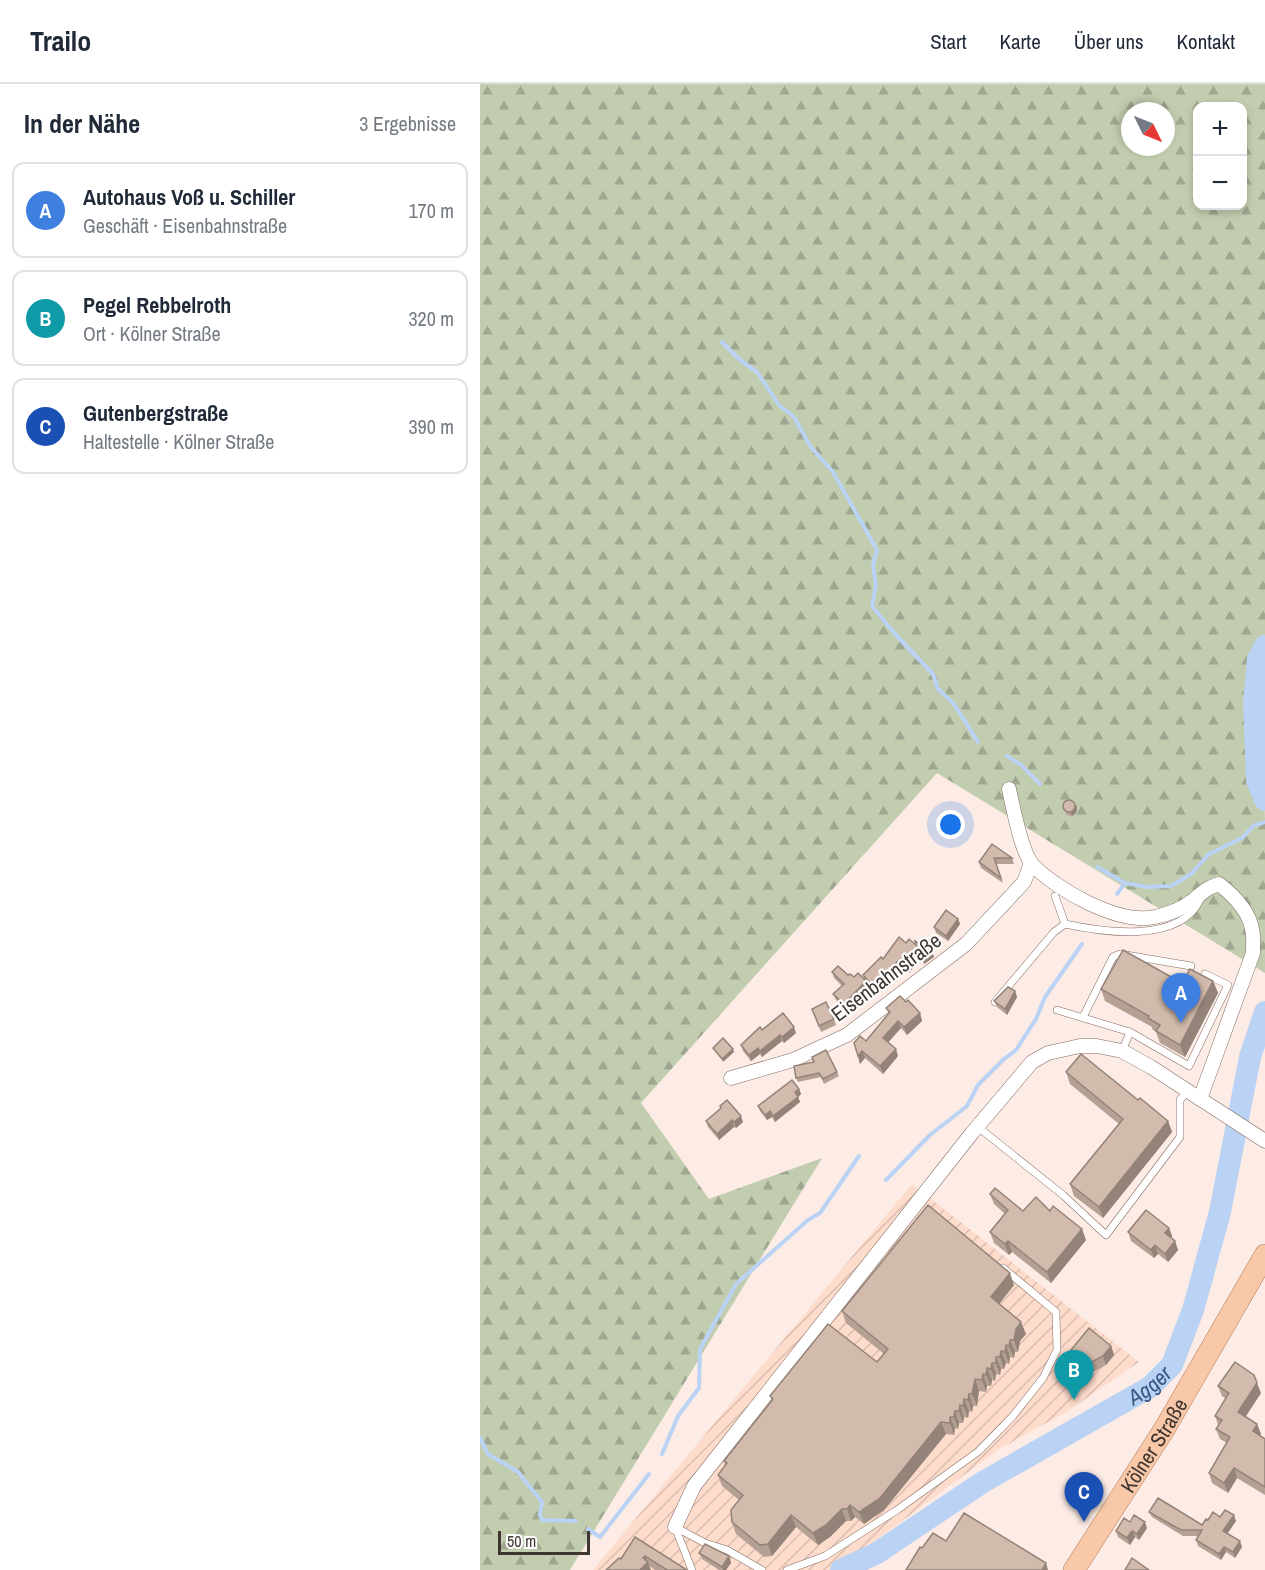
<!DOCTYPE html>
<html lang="de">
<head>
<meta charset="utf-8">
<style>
	body { margin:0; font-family:"Archivo Narrow",sans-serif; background:#f2f2f3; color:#1f2937 }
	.controls { position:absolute; right:18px; top:18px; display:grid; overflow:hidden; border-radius:12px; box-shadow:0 3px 9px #0003 }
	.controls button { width:54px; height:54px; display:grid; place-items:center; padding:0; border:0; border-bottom:2px solid #e0e1e3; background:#fff; color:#1f2937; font:30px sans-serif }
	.compass { position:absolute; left:641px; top:18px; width:54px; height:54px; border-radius:50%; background:#fff; box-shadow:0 3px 9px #0003; rotate:133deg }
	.scale { position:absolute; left:18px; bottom:15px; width:92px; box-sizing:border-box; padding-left:6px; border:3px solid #403631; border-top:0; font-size:16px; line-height:21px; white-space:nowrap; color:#403631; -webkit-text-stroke:4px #fdfdfd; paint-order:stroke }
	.you { position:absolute; left:471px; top:741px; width:21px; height:21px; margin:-15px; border:4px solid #fff; border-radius:50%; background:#1a73e8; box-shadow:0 0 0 9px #1a73e833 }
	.badge { display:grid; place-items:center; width:39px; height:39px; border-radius:50%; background:#3d8073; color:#fff; font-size:20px; font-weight:700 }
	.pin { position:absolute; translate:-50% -50px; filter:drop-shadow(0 2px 3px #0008) }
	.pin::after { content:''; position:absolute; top:32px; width:21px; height:18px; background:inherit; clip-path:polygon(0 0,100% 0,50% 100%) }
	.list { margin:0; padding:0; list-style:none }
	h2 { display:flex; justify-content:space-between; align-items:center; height:78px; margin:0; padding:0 24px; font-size:26px }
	h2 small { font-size:20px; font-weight:400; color:#747a83 }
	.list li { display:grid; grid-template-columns:39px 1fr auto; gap:18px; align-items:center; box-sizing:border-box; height:96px; margin:0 12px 12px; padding:0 12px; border:2px solid #e0e1e3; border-radius:12px }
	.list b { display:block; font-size:22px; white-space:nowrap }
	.list p { margin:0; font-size:20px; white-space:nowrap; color:#747a83 }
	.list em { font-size:20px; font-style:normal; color:#747a83 }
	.map { position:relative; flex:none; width:785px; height:1486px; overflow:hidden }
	header { display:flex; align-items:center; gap:36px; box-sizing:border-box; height:84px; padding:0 30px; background:#fff; border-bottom:2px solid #e0e1e3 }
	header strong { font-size:28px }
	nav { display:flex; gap:33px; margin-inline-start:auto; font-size:21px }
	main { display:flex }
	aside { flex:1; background:#fff }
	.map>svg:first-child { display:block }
	.industrial { fill:url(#industrial-furrows) }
	.forest { fill:url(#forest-firs); fill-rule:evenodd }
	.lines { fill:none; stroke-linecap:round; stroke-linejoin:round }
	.stream { stroke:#bad2f3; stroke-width:4 }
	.river { stroke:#bad2f3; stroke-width:22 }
	.service-casing { stroke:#816b60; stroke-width:8 }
	.minor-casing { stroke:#816b60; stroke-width:15 }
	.primary-casing { stroke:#b57e59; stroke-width:22 }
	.service { stroke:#fff; stroke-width:7 }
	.minor { stroke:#fff; stroke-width:14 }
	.primary { stroke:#f8c8a9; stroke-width:21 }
	.wall { fill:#b5a194 }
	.shaded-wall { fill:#938378 }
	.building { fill:#d2bbac; stroke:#938378; stroke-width:1.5 }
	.labels { text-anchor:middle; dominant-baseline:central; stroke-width:4.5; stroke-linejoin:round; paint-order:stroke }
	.street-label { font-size:21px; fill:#403631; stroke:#fdfdfd }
	.water-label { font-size:22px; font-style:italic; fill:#375784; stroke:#fdfdfd }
</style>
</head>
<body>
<header>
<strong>Trailo</strong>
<nav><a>Start</a><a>Karte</a><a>Über uns</a><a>Kontakt</a></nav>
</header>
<main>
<aside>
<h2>In der Nähe<small>3 Ergebnisse</small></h2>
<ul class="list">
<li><span class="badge" style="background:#3f7fe0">A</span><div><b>Autohaus Voß u. Schiller</b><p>Geschäft · Eisenbahnstraße</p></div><em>170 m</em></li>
<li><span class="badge" style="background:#0f9aa8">B</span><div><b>Pegel Rebbelroth</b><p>Ort · Kölner Straße</p></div><em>320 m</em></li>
<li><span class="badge" style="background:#1a4fb4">C</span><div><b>Gutenbergstraße</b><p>Haltestelle · Kölner Straße</p></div><em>390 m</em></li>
</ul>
</aside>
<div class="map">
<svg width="785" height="1486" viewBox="0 0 785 1486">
	<defs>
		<pattern id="industrial-furrows" width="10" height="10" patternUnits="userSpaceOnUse" patternTransform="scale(1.5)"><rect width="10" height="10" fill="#fedccc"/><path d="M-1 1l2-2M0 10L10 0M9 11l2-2" fill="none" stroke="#dbbdb0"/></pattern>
		<pattern id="forest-firs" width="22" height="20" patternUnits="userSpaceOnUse" patternTransform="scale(1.5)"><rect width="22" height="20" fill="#c2cdb0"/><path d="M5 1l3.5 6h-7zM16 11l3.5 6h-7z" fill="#9fa790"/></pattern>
	</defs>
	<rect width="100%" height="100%" fill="#fcece5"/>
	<polygon class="industrial" points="432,1100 659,1278 588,1327 518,1366 403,1451 349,1486 113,1486"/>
	<path class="forest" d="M0 0H785V621L781 632 785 735V889L457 689 161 1019 229 1115 342 1074 90 1486H0ZM718 22H762V122H718ZM650 27H686V63H650Z"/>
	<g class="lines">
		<g class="stream">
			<polyline points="242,258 260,276 277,288 299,321 314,333 330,362 353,388 397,466 393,481 396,501 392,522 415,550 453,590 458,605 474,620 498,658"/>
			<polyline points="527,672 541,681 560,700"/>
			<polyline points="617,783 645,799"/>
			<polyline points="637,810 645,799 667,803 691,802 711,790 729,770 762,754 773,742 785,738"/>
			<polyline points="406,1096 450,1051 487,1022 498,1001 523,976 536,966 556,935 565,913 602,860"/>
			<polyline points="0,1354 8,1370 38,1388 62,1418 60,1431 62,1436 96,1437"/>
			<polyline points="182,1370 198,1332 219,1304 220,1265 256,1200 328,1136 340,1129 379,1072"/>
			<polyline points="108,1445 120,1453 169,1390"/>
		</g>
		<g class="river">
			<polyline points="785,562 778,575 774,619 777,696 785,716"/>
			<path id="s1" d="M361 1486 397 1469 503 1398 670 1303 692 1281 713 1226 740 1128 770 973 785 928"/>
		</g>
		<g class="service-casing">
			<g id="service">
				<path d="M575 812 585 840C622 848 699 860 720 816"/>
				<polyline points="515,918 574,848 585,840"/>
				<polyline points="577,926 650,948 642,967"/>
				<polyline points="603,933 633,873 640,870 711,882"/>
				<polyline points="650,948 709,982 748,901 725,890"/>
				<polyline points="498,1043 583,1111 626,1151 700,1053 700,1016 707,1007"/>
				<polyline points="195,1443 225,1459 247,1466 282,1486"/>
				<polyline points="195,1443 212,1486"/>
				<polyline points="307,1486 345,1472 417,1426 499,1367 533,1332 563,1294 577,1266 576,1228 523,1184"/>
			</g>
		</g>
		<g class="minor-casing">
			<g id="minor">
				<path d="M529 705C533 723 541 767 552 780 576 806 639 841 675 833 688 830 701 826 712 817 724 808 724 805 739 800 753 811 769 827 772 845 774 853 773 862 773 869L720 1015"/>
				<polyline points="251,994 313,976 367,951 486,860 544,798 551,779"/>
				<polyline points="195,1443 214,1402 492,1049 552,978 568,969 600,962 617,962 642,967 671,983 785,1057"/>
			</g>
		</g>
		<g class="primary-casing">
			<g id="primary">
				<path id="s2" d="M594 1486 685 1344 785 1171"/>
			</g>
		</g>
		<use href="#service" class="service"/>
		<use href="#minor" class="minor"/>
		<use href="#primary" class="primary"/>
	</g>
	<g class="wall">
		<polygon points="596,721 597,724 596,729 592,732 587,731 583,724"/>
		<polygon points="512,760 532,774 534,780 516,780 523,799 501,784 499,778"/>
		<polygon points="478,835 480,840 468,857 456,849 454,843"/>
		<polygon points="436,861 452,868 454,873 444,880 441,873 429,889 420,882 395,907 387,899 389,903 366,926 356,916 353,910 362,902 354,894 352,888 374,893 384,894 383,891 403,875"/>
		<polygon points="733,897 738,909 705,973 680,959 676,948 672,945 672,943 625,917 621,905"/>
		<polygon points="535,907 537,913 527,931 517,923 514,917"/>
		<polygon points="426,918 440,929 442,937 427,951 421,944 408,958 418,972 403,990 385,974 380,980 378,972 386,957 409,930 406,924"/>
		<polygon points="332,925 354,935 356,941 341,948"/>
		<polygon points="282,946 316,949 304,959 302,957 282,973 280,970 271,977 263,967 261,961"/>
		<polygon points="332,973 357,988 359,992 344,1000 341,993 318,998 316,994 333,978"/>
		<polygon points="586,988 658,1016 688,1037 692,1048 623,1134 594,1112 590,1100 639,1040 590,1000"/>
		<polygon points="319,1005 321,1010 318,1013 320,1018 295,1038 292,1033 287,1036 280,1027 278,1022"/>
		<polygon points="240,1022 263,1038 256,1044 254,1043 239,1056 228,1043 226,1037 241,1024"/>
		<polygon points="510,1110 543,1127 570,1127 606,1156 571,1199 532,1168 529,1171 514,1159 510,1148 525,1130 514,1120"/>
		<polygon points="689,1144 692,1152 691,1154 695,1157 698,1166 688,1178 678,1170 674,1174 651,1157 648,1148"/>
		<polygon points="534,1201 519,1220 546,1250 540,1257 538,1268 535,1268 534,1274 530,1273 529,1280 526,1279 524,1285 521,1285 520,1291 516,1290 515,1297 512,1296 511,1302 507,1302 506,1308 499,1307 497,1322 493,1322 492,1328 489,1327 488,1334 484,1333 483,1339 479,1339 478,1345 475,1344 474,1351 466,1350 404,1426 384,1440 375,1433 371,1437 366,1437 350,1453 338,1461 316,1443 292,1472 284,1473 256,1450 252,1438 259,1416 242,1402 238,1391 245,1381 244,1377 292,1317 290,1312 397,1278 404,1270 366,1239 362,1227"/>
		<polygon points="631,1262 634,1271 626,1281 611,1289 594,1275 591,1266"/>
		<polygon points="738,1302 781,1309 766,1332 777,1340 781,1350 780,1351 785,1355 785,1411 757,1394 748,1409 732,1399 729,1389 747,1359 740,1355 736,1345 738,1341 735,1332 746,1315 742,1312"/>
		<polygon points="669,1428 722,1441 728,1436 740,1433 756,1437 747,1450 762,1463 755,1474 746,1468 741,1476 718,1462 716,1456 719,1452 703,1452 672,1433"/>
		<polygon points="650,1438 667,1444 659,1456 655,1453 650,1461 638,1453 636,1447"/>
		<polygon points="155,1453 207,1486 175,1486 169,1482 141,1475"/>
		<polygon points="219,1469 249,1472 251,1479 246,1486 239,1486 222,1475"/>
	</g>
	<g class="shaded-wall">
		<polygon points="596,721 597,724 596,729 592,732 591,729"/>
		<polygon points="478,835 480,840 468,857 466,852"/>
		<polygon points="439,868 441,873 429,889 427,884"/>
		<polygon points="452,868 454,873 444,880 443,875"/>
		<polygon points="418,877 420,882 395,907 393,902"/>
		<polygon points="386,897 389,903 366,926 364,920"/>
		<polygon points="733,897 738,909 705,973 700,961"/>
		<polygon points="535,907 537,913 527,931 525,925"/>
		<polygon points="440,929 442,937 427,951 424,943"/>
		<polygon points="418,937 421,944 406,961 403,954"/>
		<polygon points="314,943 316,949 304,959 302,953"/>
		<polygon points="300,951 302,957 282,973 280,967"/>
		<polygon points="278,964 280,970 271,977 269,971"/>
		<polygon points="253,965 254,968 243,978 242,975"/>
		<polygon points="416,965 418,972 403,990 400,982"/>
		<polygon points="382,967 385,974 380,980 378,972"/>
		<polygon points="319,1005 321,1010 317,1014 315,1008"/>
		<polygon points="318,1013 320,1018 295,1038 293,1032"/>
		<polygon points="290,1027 292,1033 287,1036 285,1031"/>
		<polygon points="261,1032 263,1038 256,1044 254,1038"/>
		<polygon points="252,1036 254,1043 239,1056 237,1050"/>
		<polygon points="688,1037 692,1048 623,1134 619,1123"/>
		<polygon points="689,1144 692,1152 688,1158 685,1149"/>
		<polygon points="602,1145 606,1156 571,1199 567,1188"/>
		<polygon points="528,1157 532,1168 529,1171 525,1160"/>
		<polygon points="695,1157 698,1166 688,1178 685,1170"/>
		<polygon points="675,1161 678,1170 674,1174 671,1166"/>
		<polygon points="530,1189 534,1201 515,1225 511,1213"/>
		<polygon points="541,1238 546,1250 540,1257 538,1268 534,1256 536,1245"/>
		<polygon points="530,1256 535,1268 534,1274 529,1262"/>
		<polygon points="526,1261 530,1273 529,1280 525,1268"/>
		<polygon points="631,1262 634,1271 626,1281 623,1272"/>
		<polygon points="521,1267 526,1279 524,1285 520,1273"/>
		<polygon points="516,1273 521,1285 520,1291 516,1279"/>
		<polygon points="512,1279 516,1290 515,1297 511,1285"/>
		<polygon points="507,1284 512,1296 511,1302 506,1291"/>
		<polygon points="503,1290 507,1302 506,1308 502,1296"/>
		<polygon points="495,1295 499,1307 497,1322 492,1310"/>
		<polygon points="777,1299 781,1309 762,1338 758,1328"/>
		<polygon points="489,1310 493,1322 492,1328 488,1316"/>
		<polygon points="484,1315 489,1327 488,1334 483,1322"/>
		<polygon points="480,1321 484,1333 483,1339 479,1327"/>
		<polygon points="475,1327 479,1339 478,1345 474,1333"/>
		<polygon points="470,1333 475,1344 474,1351 470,1339"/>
		<polygon points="461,1338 466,1350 404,1426 384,1440 379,1428"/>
		<polygon points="777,1340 781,1350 777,1357 773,1347"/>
		<polygon points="754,1384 757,1394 748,1409 744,1399"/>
		<polygon points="370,1421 375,1433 371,1437 367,1425"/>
		<polygon points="362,1425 366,1437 350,1453 338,1461 333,1449"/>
		<polygon points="311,1431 316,1443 292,1472 288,1460"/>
		<polygon points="754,1431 756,1437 745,1453 743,1447"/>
		<polygon points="665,1438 667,1444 659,1456 657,1450"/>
		<polygon points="652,1447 655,1453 650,1461 647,1454"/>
		<polygon points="760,1457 762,1463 755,1474 753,1468"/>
		<polygon points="744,1463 746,1468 741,1476 739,1470"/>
		<polygon points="165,1472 171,1486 160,1486 163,1474"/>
		<polygon points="249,1472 251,1479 246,1486 243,1486 242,1483"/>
		<polygon points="566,1479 568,1486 562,1486"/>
	</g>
	<g class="building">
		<circle cx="589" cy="722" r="6"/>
		<polygon points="512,760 532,774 514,774 521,794 499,778"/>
		<polygon points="466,826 478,835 466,852 454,843"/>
		<polygon points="419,853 426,859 429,855 436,861 435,857 452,868 443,875 439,868 427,884 418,877 393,902 383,891 401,873 403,875"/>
		<polygon points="643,866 702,899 710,885 733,897 700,961 676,947 680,941 668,934 669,932 621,905"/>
		<polygon points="358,882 368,891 370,890 374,893 378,889 386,897 364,920 353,910 364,900 352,888"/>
		<polygon points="528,903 535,907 525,925 514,917"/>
		<polygon points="420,912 426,918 428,916 440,929 424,943 418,937 403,954 416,965 400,982 382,967 378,972 374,959 380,952 386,957 410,928 406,924"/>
		<polygon points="346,918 354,935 339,942 332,925"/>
		<polygon points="303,929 314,943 302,953 300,951 280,967 278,964 269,971 261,961 280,943 282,946"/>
		<polygon points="243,954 253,965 242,975 233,964"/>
		<polygon points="346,966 357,988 343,995 339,989 316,994 314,982 334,978 332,973"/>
		<polygon points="601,970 658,1016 660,1014 688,1037 619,1123 590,1100 643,1035 586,988"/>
		<polygon points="312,996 319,1005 315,1008 318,1013 293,1032 290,1027 285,1031 278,1022"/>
		<polygon points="247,1016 261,1032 254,1038 252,1036 237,1050 226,1037 241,1024 240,1022"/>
		<polygon points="515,1104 543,1127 556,1113 570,1127 573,1122 602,1145 567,1188 528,1157 525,1160 510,1148 528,1126 510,1110"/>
		<polygon points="448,1121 530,1189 511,1213 541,1238 536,1245 534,1256 530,1256 529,1262 526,1261 525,1268 521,1267 520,1273 516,1273 516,1279 512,1279 511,1285 507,1284 506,1291 503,1290 502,1296 495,1295 492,1310 489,1310 488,1316 484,1315 483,1322 480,1321 479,1327 475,1327 474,1333 470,1333 470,1339 461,1338 400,1414 379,1428 370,1421 367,1425 362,1425 346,1441 333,1449 311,1431 288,1460 280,1461 252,1438 251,1426 263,1411 238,1391 247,1379 244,1377 293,1315 290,1312 348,1240 397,1278 408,1265 362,1227"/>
		<polygon points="666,1126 689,1144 685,1149 695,1157 685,1170 675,1161 671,1166 648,1148"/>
		<polygon points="609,1244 631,1262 623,1272 608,1280 591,1266"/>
		<polygon points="755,1278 774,1291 777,1299 758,1328 777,1340 773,1347 785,1355 785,1403 754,1384 744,1399 729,1389 750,1353 736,1345 742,1336 735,1332 749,1309 738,1302"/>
		<polygon points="678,1414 722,1441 726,1435 728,1436 733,1428 740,1433 745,1426 754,1431 743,1447 760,1457 753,1468 744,1463 739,1470 716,1456 722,1446 701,1446 669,1428"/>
		<polygon points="484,1429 566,1479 562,1486 426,1486 440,1463 442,1464 453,1449 466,1457"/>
		<polygon points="654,1431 665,1438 657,1450 652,1447 647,1454 636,1447 644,1434 650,1438"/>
		<polygon points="155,1453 207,1486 187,1486 165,1472 163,1474 168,1478 160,1486 126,1486 139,1474 141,1475"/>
		<polygon points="225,1460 249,1472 242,1483 219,1469"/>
		<polygon points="652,1474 669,1486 645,1486"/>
	</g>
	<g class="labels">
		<g class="street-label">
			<text transform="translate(406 893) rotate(-37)">Eisenbahnstraße</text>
			<text stroke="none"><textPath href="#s2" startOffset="148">Kölner Straße</textPath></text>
		</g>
		<g class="water-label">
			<text stroke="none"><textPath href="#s1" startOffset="360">Agger</textPath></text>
		</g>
	</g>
</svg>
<div class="controls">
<button>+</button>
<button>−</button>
</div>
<svg class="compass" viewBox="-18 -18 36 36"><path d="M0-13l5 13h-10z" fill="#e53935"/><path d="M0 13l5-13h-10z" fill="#747a83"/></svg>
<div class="scale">50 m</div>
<div class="you"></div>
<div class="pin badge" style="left:701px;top:939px;background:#3f7fe0">A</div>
<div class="pin badge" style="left:594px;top:1316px;background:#0f9aa8">B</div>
<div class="pin badge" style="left:604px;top:1438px;background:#1a4fb4">C</div>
</div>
</main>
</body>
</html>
